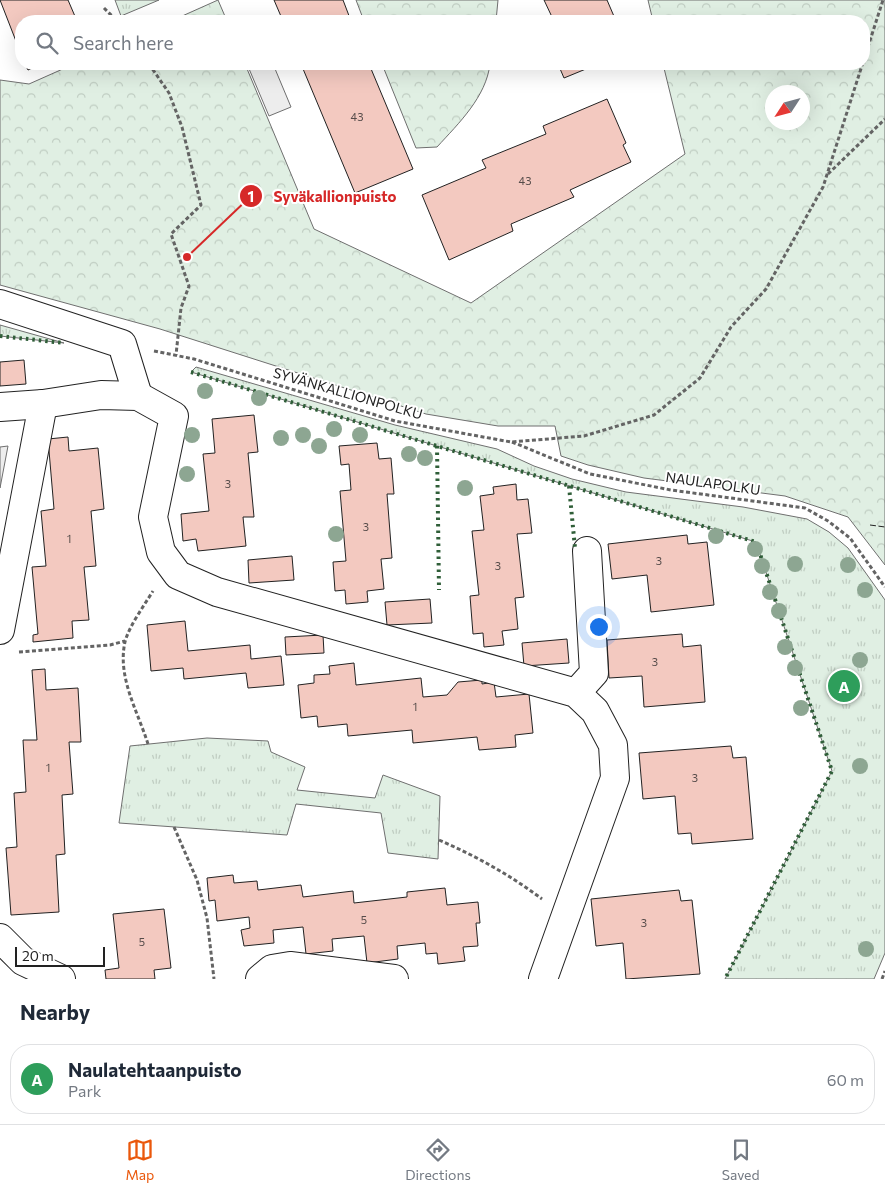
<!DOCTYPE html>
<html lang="en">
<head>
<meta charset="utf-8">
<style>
	body { margin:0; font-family:Commissioner,sans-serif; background:#f2f2f3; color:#1f2937 }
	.compass { position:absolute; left:765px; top:85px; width:45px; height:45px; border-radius:50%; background:#fff; box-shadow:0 5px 20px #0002; rotate:234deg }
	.scale { position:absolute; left:15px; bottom:12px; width:90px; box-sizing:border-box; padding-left:5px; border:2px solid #222; border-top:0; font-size:14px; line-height:18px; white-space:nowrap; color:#222; -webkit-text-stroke:4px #fff; paint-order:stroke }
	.you { position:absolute; left:598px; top:626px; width:18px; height:18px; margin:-12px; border:4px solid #fff; border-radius:50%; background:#1a73e8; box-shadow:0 0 0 8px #1a73e833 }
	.badge { display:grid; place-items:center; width:32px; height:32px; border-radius:50%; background:#ea580c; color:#fff; font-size:16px; font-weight:700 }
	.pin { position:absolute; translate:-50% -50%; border:2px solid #fff; box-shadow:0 1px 5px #0006 }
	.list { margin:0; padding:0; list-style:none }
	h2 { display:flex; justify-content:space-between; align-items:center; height:65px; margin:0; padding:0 20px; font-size:21px }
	h2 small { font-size:16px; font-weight:400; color:#747a83 }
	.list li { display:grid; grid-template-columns:32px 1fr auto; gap:15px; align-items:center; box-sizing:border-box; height:70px; margin:0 10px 10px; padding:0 10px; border:1px solid #e0e1e3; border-radius:20px }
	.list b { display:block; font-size:19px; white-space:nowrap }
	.list p { margin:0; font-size:16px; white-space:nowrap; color:#747a83 }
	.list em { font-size:16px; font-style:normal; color:#747a83 }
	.icon { flex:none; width:28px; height:28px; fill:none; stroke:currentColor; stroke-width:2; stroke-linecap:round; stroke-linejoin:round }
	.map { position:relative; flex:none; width:885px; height:979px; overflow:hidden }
	.search { position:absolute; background:#fff; box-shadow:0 5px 20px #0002; left:15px; right:15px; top:15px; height:55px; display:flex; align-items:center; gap:12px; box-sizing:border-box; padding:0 18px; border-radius:20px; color:#747a83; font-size:19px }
	.sheet { height:145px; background:#fff }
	nav { display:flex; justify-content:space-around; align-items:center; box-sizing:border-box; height:70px; border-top:1px solid #e0e1e3; background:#fff; font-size:14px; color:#747a83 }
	nav a { display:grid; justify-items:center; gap:2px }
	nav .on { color:#ea580c }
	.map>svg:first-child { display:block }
	.grass { fill:url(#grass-tufts); stroke:#6f6f6f }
	.forest { fill:url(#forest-crowns); stroke:#6f6f6f; fill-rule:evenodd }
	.parking { fill:#ededed; stroke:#6f6f6f }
	.building { fill:#f3c9c0; stroke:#222 }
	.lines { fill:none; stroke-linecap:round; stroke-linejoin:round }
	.minor-casing { stroke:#222; stroke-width:30 }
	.path { stroke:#646464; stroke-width:3; stroke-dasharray:4 2.5; stroke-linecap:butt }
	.minor { stroke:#fff; stroke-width:28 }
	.hedge { stroke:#2f5e38; stroke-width:4; stroke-dasharray:2.5 4; stroke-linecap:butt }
	.fence { stroke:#222; stroke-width:1; stroke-dasharray:6 2.5; stroke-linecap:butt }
	.tree { fill:#8da692 }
	.labels { text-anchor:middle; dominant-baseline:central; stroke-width:4; stroke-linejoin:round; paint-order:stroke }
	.number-label { font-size:11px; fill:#564c4a }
	.street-label { font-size:14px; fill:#222; stroke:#fff }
	.leader { fill:none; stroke:#d62828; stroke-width:2 }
	.callout-dot { fill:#d62828; stroke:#fff; stroke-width:2 }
	.mark-label { font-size:15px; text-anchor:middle; font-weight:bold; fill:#fff }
	.callout-label { font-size:15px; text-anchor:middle; font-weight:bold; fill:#d62828; stroke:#fff; stroke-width:4; stroke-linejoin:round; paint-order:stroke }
</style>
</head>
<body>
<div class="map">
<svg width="885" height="979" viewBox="0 0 885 979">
	<defs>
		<pattern id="grass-tufts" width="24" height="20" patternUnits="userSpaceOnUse" patternTransform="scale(1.25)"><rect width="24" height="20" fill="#e0efe3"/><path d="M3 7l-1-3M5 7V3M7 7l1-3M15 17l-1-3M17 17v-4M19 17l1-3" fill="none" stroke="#c0cdc2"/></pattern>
		<pattern id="forest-crowns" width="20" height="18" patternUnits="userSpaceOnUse" patternTransform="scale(1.25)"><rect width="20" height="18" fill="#e0efe3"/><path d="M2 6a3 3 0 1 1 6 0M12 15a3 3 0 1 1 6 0" fill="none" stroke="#c0cdc2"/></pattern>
	</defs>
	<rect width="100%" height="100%" fill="#fff"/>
	<g class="grass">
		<polygon points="115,0 159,0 121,16"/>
		<polygon points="0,325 64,343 0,336"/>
		<polygon points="196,367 395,425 497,449 534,466 572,479 626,492 743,507 807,519 829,532 848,548 885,600 885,953 874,979 725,979 832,771 756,542 191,372"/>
		<polygon points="207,738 268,741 271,752 305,767 297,790 375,798 383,775 440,796 438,859 388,853 381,813 296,804 287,835 119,823 130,746"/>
	</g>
	<g class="forest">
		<polygon points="218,0 227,21 171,21"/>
		<polygon points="356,0 498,0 496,21 364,21"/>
		<path d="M648 0H885V565L848 517 785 496 644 478 588 465 561 456 555 426H498L426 414 160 329 0 285V80L29 84 74 64H245L314 229 471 303 685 154 663 64H864V21H653ZM772 92H802V122H772Z"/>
		<path d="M382 64H490C486 97 459 123 437 147L416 148Z"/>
	</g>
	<g class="parking">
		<polygon points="247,64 273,64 291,107 269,116"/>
		<polygon points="8,446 0,488 0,447"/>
	</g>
	<g class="building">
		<polygon points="0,0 68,0 77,21 21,21 21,54"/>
		<polygon points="274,0 343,0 351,21 283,21"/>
		<polygon points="544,0 607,0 616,21 543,21 552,17"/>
		<polygon points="25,64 43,64 28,70"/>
		<polygon points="301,64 369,64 413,169 355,193"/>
		<polygon points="558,64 598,64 564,78"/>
		<polygon points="607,99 626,143 623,145 631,162 570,190 574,197 511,224 513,231 449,260 422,195 486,168 482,160 546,134 543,126"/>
		<polygon points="24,360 26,384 0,386 0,362"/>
		<polygon points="254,415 258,452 248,453 254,517 243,517 246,546 198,551 196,539 183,541 181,514 209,511 203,454 215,453 212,419"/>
		<polygon points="68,437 69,451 98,448 104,509 91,511 96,566 84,567 89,620 72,621 73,638 33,642 33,635 38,634 32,567 46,566 41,511 54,509 48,439"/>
		<polygon points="377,443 379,459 391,458 394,494 387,494 392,558 381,559 384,589 367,591 368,602 346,604 345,590 335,591 333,562 346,561 340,491 351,490 349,464 341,465 339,446"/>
		<polygon points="516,484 517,500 528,499 532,533 517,534 524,597 515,598 518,629 502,631 504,645 484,647 483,633 473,634 470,596 479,595 472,531 484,530 480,496 494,494 493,487"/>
		<polygon points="687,535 688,544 707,542 714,605 651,612 647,575 612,579 608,544"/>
		<polygon points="292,556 294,580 249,583 248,560"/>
		<polygon points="430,599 432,623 387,625 385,602"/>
		<polygon points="185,621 188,651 250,645 251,659 281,656 284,685 248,688 246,673 184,679 183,668 151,671 147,625"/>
		<polygon points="682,634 683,647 701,645 705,702 644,707 642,676 609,678 607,640"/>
		<polygon points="323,635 324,653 286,655 285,637"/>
		<polygon points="567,639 569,663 524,666 522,643"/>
		<polygon points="354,663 356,685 421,678 423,697 447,695 458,682 482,680 482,684 494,682 496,697 529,694 533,733 515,735 516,747 479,750 477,737 413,743 412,730 348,736 347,724 318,727 317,716 301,718 298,685 314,683 314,675 330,674 329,666"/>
		<polygon points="45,669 46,690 78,688 81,742 69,742 73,794 62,795 65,854 56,855 59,912 11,915 6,848 17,847 14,793 26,792 23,740 37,740 32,670"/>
		<polygon points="731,746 733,758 746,757 753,839 692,844 691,833 678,834 675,796 643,799 639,753"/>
		<polygon points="233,875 234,883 257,881 258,890 301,885 303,897 353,891 354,903 407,897 407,892 445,888 447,905 478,902 480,923 476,923 478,946 463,947 465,961 438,964 437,953 426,954 425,943 397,946 398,959 367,963 364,936 332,939 333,951 306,954 303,927 273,930 274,943 244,946 241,930 250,928 249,917 217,921 215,900 209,901 207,878"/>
		<polygon points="679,890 681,901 692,900 700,974 626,979 623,943 596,946 591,899"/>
		<polygon points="164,909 171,968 154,970 155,979 106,979 105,970 119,968 113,914"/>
	</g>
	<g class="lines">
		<g class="minor-casing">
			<g id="minor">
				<polyline points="0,304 122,344 138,396"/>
				<polyline points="0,407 43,404 101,395 138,396 174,416 153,517 161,552 178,575 217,592 576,693 595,711 613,745 615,778 543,979"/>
				<polyline points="0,630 43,404"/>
				<polyline points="576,693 594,673 587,551"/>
				<polyline points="0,938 23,961 61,979"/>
				<polyline points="260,979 272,969 290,966 394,979"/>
			</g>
		</g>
		<g class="path">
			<polyline points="104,8 117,21"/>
			<polyline points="149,64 169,93 182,127 201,205 171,234 189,286 181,308 176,355"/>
			<polyline points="828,174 885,119"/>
			<polyline points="154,351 194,359 395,421 511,442 584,436 654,415 700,378 731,327 766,289 823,187 883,0"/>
			<polyline points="512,442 590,474 671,490 805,508 828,521 850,538 885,587"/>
			<polyline points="19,652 110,645 125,641"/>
			<path d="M148 744C138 712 117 677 125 642 128 628 145 604 153 591"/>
			<polyline points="174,827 197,880 207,918 214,979"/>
			<path d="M439 840C476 856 510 875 542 899"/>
			<polyline points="882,979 885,971"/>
		</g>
		<use href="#minor" class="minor"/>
		<g class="hedge">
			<polyline points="0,336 64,343"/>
			<polyline points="191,372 756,542 832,771 725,979"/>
			<polyline points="437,446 439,590"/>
			<polyline points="569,486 575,548"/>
		</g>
		<polyline class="fence" points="870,525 885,527"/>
	</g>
	<g class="tree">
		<circle cx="205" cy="391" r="8"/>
		<circle cx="259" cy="398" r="8"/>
		<circle cx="334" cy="429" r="8"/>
		<circle cx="192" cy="435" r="8"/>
		<circle cx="303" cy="435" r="8"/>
		<circle cx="360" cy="435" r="8"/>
		<circle cx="281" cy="438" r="8"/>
		<circle cx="319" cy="446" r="8"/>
		<circle cx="409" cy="454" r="8"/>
		<circle cx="425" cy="458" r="8"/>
		<circle cx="187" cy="474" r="8"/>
		<circle cx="465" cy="488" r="8"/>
		<circle cx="336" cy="534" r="8"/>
		<circle cx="716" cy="536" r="8"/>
		<circle cx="755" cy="549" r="8"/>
		<circle cx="795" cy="564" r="8"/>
		<circle cx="848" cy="565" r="8"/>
		<circle cx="762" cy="566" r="8"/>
		<circle cx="865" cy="590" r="8"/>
		<circle cx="770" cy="592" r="8"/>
		<circle cx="779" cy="611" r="8"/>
		<circle cx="785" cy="647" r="8"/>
		<circle cx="860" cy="660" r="8"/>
		<circle cx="795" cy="668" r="8"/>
		<circle cx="801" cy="708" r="8"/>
		<circle cx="860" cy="766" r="8"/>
		<circle cx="866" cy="949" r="8"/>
	</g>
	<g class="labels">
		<g class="number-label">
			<text x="357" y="116">43</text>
			<text x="525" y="180">43</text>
			<text x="228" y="483">3</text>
			<text x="366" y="526">3</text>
			<text x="69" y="538">1</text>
			<text x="659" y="560">3</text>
			<text x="498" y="565">3</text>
			<text x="655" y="661">3</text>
			<text x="415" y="706">1</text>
			<text x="48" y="767">1</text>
			<text x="695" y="777">3</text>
			<text x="364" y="919">5</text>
			<text x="644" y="922">3</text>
			<text x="142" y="941">5</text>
		</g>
		<g class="street-label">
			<text transform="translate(348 393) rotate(16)">SYVÄNKALLIONPOLKU</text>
			<text transform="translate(713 483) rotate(8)">NAULAPOLKU</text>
		</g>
	</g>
	<path class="leader" d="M187 257L251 196"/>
	<g class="callout-dot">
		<circle cx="187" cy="257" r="5"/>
		<circle cx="251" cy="196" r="12"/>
	</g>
	<g class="mark-label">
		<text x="251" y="202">1</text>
	</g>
	<g class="callout-label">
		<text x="335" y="202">Syväkallionpuisto</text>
	</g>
</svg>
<svg class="compass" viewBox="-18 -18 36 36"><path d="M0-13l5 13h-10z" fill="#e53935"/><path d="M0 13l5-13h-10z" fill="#747a83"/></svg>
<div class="scale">20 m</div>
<div class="you"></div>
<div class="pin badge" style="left:844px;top:686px;background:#2e9e5b">A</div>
<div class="search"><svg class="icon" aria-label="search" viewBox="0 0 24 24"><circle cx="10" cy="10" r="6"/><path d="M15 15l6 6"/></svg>Search here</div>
</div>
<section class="sheet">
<h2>Nearby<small></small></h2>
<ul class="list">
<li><span class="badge" style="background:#2e9e5b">A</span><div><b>Naulatehtaanpuisto</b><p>Park</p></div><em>60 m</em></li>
</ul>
</section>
<nav>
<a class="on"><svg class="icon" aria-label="map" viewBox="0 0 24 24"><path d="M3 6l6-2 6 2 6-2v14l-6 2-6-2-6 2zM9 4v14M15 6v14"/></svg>Map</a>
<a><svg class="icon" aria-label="directions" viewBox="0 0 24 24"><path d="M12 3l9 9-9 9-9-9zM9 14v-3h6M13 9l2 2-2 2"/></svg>Directions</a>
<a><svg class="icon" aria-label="saved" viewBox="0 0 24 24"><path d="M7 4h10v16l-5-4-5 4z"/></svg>Saved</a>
</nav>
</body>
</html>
